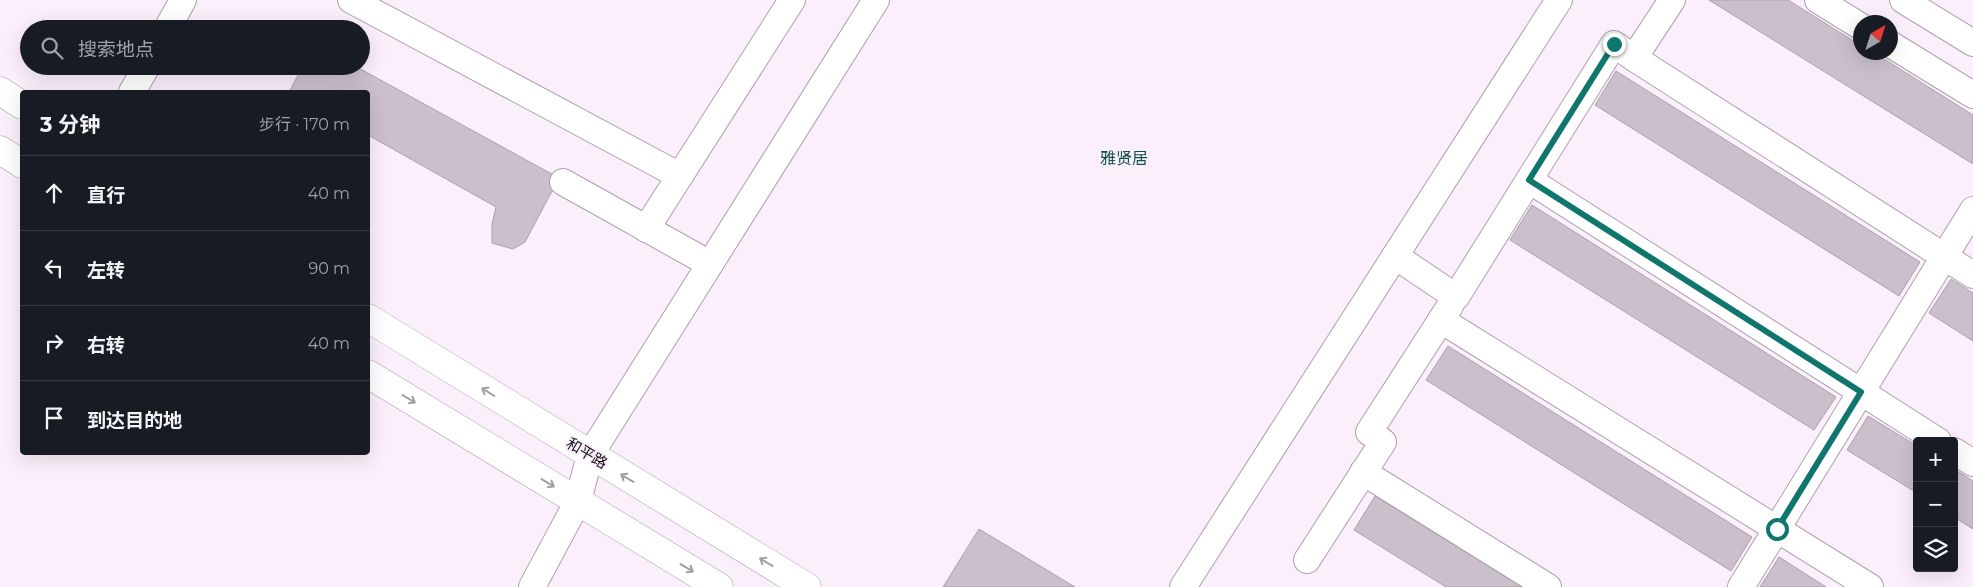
<!DOCTYPE html>
<html lang="zh">
<head>
<meta charset="utf-8">
<style>
	body { margin:0; font-family:Montserrat,"Noto Sans SC",sans-serif; background:#20242c; color:#f1f3f6 }
	.controls { position:absolute; right:15px; bottom:15px; display:grid; overflow:hidden; border-radius:5px; box-shadow:0 5px 20px #0002 }
	.controls button { width:45px; height:45px; display:grid; place-items:center; padding:0; border:0; border-bottom:1px solid #363941; background:#171b24; color:#f1f3f6; font:25px sans-serif }
	.compass { position:absolute; left:1853px; top:15px; width:45px; height:45px; border-radius:50%; background:#171b24; box-shadow:0 5px 20px #0002; rotate:39deg }
	.stop { position:absolute; width:15px; height:15px; margin:-11px; border:4px solid #0f766e; border-radius:50%; background:#fff }
	.stop.end { background:#0f766e; border-color:#fff; box-shadow:0 1px 5px #0008 }
	.list { margin:0; padding:0; list-style:none }
	h2 { display:flex; justify-content:space-between; align-items:center; height:65px; margin:0; padding:0 20px; font-size:21px }
	h2 small { font-size:16px; font-weight:400; color:#9ea1a6 }
	.list li { display:grid; grid-template-columns:32px 1fr auto; gap:15px; align-items:center; box-sizing:border-box; height:75px; padding:0 20px; border-top:1px solid #363941 }
	.list b { display:block; font-size:19px; white-space:nowrap }
	.list em { font-size:16px; font-style:normal; color:#9ea1a6 }
	.icon { flex:none; width:28px; height:28px; fill:none; stroke:currentColor; stroke-width:2; stroke-linecap:round; stroke-linejoin:round }
	.map { position:relative; flex:none; width:1973px; height:587px; overflow:hidden }
	.search { position:absolute; background:#171b24; box-shadow:0 5px 20px #0002; left:20px; top:20px; width:350px; height:55px; display:flex; align-items:center; gap:12px; box-sizing:border-box; padding:0 18px; border-radius:28px; color:#9ea1a6; font-size:19px }
	.panel { position:absolute; background:#171b24; box-shadow:0 5px 20px #0002; left:20px; top:90px; width:350px; height:365px; border-radius:5px }
	.map>svg:first-child { display:block }
	.building { fill:#ccbfcc; stroke:#ada0ac }
	.lines { fill:none; stroke-linecap:round; stroke-linejoin:round }
	.street-casing { stroke:#ada0ad; stroke-width:28 }
	.secondary-casing { stroke:#ada0ad; stroke-width:29 }
	.street { stroke:#fff; stroke-width:26 }
	.secondary { stroke:#fff; stroke-width:28 }
	.oneway { stroke:#a1a0a1 }
	.route { stroke:#0f766e; stroke-width:6 }
	.labels { text-anchor:middle; dominant-baseline:central; stroke-width:4; stroke-linejoin:round; paint-order:stroke }
	.street-label { font-size:15px; fill:#151115; stroke:#fceffc }
	.neighbourhood-label { font-size:16px; fill:#114f4d; stroke:#fceffc }
</style>
</head>
<body>
<div class="map">
<svg width="1973" height="587" viewBox="0 0 1973 587">
	<rect width="100%" height="100%" fill="#fceffc"/>
	<g class="building">
		<polygon points="1709,0 1788,0 1860,45 1860,52 1873,52 1973,115 1973,164"/>
		<polygon points="303,66 355,66 559,178 525,242 513,249 492,243 492,224 496,207 368,135 368,92 289,92"/>
		<polygon points="1616,71 1920,262 1899,296 1595,105"/>
		<polygon points="1532,205 1836,397 1814,430 1510,240"/>
		<polygon points="1951,279 1973,293 1973,341 1929,313"/>
		<polygon points="1448,346 1752,537 1731,571 1426,380"/>
		<polygon points="1868,416 1917,446 1917,493 1847,450"/>
		<polygon points="1954,469 1973,481 1973,529 1954,517"/>
		<polygon points="1375,496 1522,587 1446,587 1354,530"/>
		<polygon points="979,529 1075,587 943,587"/>
		<polygon points="1779,557 1826,587 1760,587"/>
	</g>
	<g class="lines">
		<g class="street-casing">
			<g id="street">
				<polyline points="351,0 680,176"/>
				<polyline points="1818,0 1860,26"/>
				<polyline points="1903,0 1973,43"/>
				<polyline points="167,29 183,0"/>
				<polyline points="1890,44 1973,95"/>
				<polyline points="1634,58 1973,275"/>
				<polyline points="132,92 147,66"/>
				<polyline points="1529,180 1938,441"/>
				<polyline points="563,182 710,264"/>
				<polyline points="646,229 792,0"/>
				<polyline points="1395,256 1456,297 1614,44 1634,58 1672,0"/>
				<polyline points="1441,320 1870,587"/>
				<polyline points="1954,451 1973,463"/>
				<polyline points="1363,472 1548,587"/>
				<polyline points="1307,560 1383,442 1369,432 1450,306"/>
				<polyline points="532,587 578,501 590,455 876,0"/>
				<polyline points="1183,587 1559,0"/>
				<polyline points="1741,587 1973,210"/>
			</g>
		</g>
		<g class="secondary-casing">
			<g id="secondary">
				<polyline points="0,91 22,105"/>
				<polyline points="0,150 22,164"/>
				<polyline points="368,318 807,587"/>
				<polyline points="368,374 719,587"/>
			</g>
		</g>
		<use href="#street" class="street"/>
		<use href="#secondary" class="secondary"/>
	</g>
	<defs><path id="oneway-shaft" d="M-6 0H5M1.5-3L5.5 0L1.5 3" fill="none" stroke-width="1.6" stroke-linecap="round" stroke-linejoin="round" transform="scale(1.25)"/></defs>
	<g class="oneway">
		<use href="#oneway-shaft" transform="translate(488 392) rotate(-148)"/>
		<use href="#oneway-shaft" transform="translate(409 399) rotate(31)"/>
		<use href="#oneway-shaft" transform="translate(627 478) rotate(-149)"/>
		<use href="#oneway-shaft" transform="translate(548 483) rotate(31)"/>
		<use href="#oneway-shaft" transform="translate(766 562) rotate(-149)"/>
		<use href="#oneway-shaft" transform="translate(687 568) rotate(31)"/>
	</g>
	<g class="lines">
		<polyline class="route" points="1614,44 1529,180 1861,392 1777,529"/>
	</g>
	<g class="labels">
		<g class="street-label">
			<text transform="translate(587 453) rotate(31)">和平路</text>
		</g>
		<g class="neighbourhood-label">
			<text x="1124" y="158">雅贤居</text>
		</g>
	</g>
</svg>
<div class="controls">
<button>+</button>
<button>−</button>
<button><svg class="icon" aria-label="layers" viewBox="0 0 24 24"><path d="M12 4l9 5-9 5-9-5zM3 14l9 5 9-5"/></svg></button>
</div>
<svg class="compass" viewBox="-18 -18 36 36"><path d="M0-13l5 13h-10z" fill="#e53935"/><path d="M0 13l5-13h-10z" fill="#9ea1a6"/></svg>
<div class="stop" style="left:1777px;top:529px"></div>
<div class="stop end" style="left:1614px;top:44px"></div>
<div class="search"><svg class="icon" aria-label="search" viewBox="0 0 24 24"><circle cx="10" cy="10" r="6"/><path d="M15 15l6 6"/></svg>搜索地点</div>
<section class="panel">
<h2>3 分钟<small>步行 · 170 m</small></h2>
<ul class="list">
<li><svg class="icon" aria-label="ahead" viewBox="0 0 24 24"><path d="M12 20V5M6 11l6-6 6 6"/></svg><div><b>直行</b></div><em>40 m</em></li>
<li><svg class="icon" aria-label="left" viewBox="0 0 24 24"><path d="M17 20v-9H6M10 6l-5 5 5 5"/></svg><div><b>左转</b></div><em>90 m</em></li>
<li><svg class="icon" aria-label="right" viewBox="0 0 24 24"><path d="M7 20v-9h11M14 6l5 5-5 5"/></svg><div><b>右转</b></div><em>40 m</em></li>
<li><svg class="icon" aria-label="arrive" viewBox="0 0 24 24"><path d="M6 21V4h12l-3 4 3 4H6"/></svg><div><b>到达目的地</b></div></li>
</ul>
</section>
</div>
</body>
</html>
